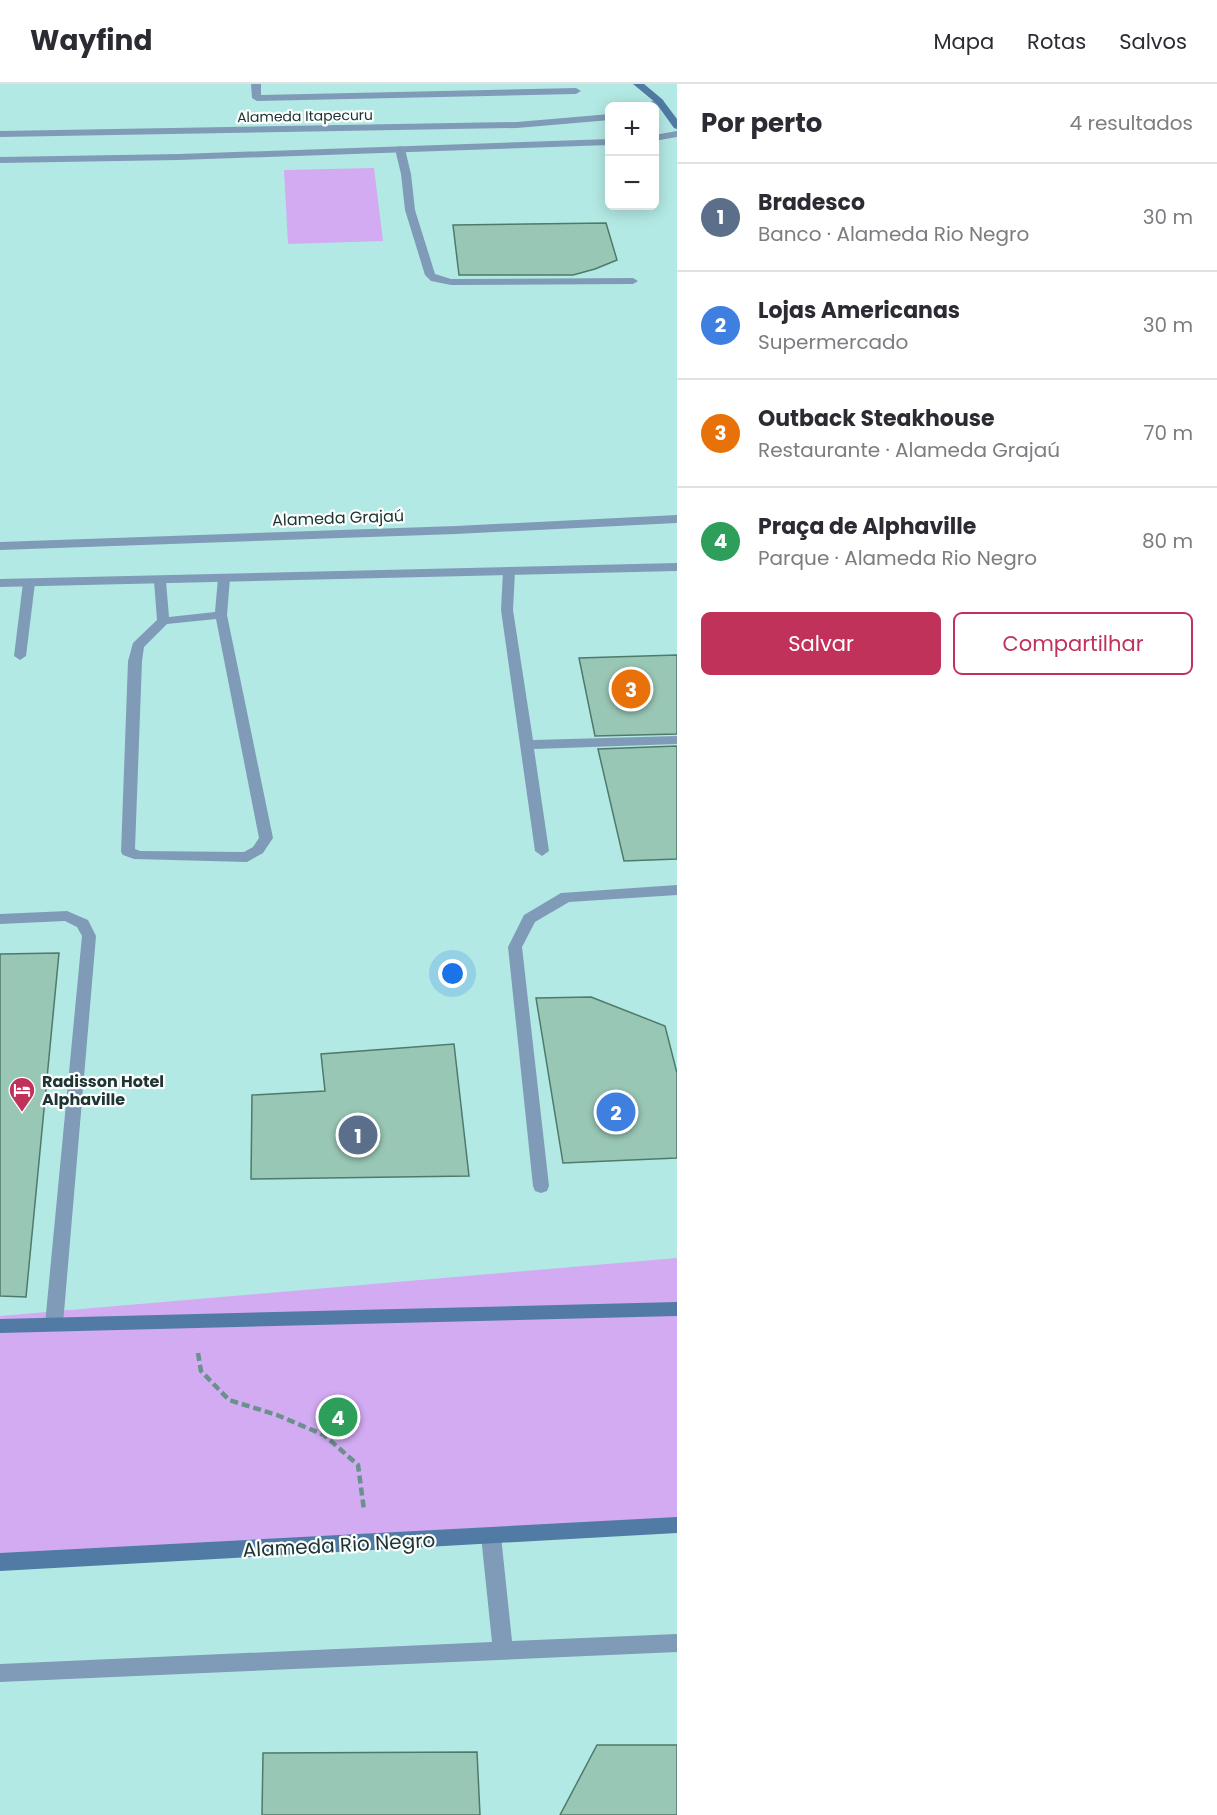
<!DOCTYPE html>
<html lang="pt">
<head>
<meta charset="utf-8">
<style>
	body { margin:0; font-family:Poppins,sans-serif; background:#f2f2f3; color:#2b2b33 }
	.controls { position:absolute; right:18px; top:18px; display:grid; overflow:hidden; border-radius:9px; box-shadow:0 3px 15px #0003 }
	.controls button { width:54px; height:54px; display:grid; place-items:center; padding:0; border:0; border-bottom:2px solid #e1e1e2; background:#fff; color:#2b2b33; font:30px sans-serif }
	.you { position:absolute; left:453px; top:890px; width:21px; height:21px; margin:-15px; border:4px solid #fff; border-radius:50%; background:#1a73e8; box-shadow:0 0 0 9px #1a73e833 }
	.badge { display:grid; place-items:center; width:39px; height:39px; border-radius:50%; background:#c1325b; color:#fff; font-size:20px; font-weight:700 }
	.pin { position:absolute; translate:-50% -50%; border:3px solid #fff; box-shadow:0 2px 6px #0006 }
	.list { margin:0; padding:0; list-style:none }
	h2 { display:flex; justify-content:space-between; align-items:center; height:78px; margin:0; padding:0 24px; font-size:26px }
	h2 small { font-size:20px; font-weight:400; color:#7c7c81 }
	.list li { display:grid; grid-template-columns:39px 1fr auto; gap:18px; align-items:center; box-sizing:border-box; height:108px; padding:0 24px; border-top:2px solid #e1e1e2 }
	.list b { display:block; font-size:22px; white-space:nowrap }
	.list p { margin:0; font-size:20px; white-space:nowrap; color:#7c7c81 }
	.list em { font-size:20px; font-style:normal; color:#7c7c81 }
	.actions { display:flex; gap:12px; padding:18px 24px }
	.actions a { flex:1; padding:14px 0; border:2px solid #c1325b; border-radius:9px; text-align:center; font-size:21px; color:#c1325b }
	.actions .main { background:#c1325b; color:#fff }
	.map { position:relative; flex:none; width:677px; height:1731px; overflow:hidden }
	header { display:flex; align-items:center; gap:36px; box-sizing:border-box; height:84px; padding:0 30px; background:#fff; border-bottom:2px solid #e1e1e2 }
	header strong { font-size:28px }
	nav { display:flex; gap:33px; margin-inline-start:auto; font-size:21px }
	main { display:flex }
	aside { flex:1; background:#fff }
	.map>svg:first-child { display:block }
	.green { fill:#d2abf3 }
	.building { fill:#99c7b5; stroke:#4e7a6a; stroke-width:1.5 }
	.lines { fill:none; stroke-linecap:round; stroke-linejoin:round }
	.path { stroke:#6b918d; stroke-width:4.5; stroke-dasharray:8 4; stroke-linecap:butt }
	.service { fill:#809bb7; fill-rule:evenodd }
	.minor { fill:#809bb7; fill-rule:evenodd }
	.secondary { fill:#517ba4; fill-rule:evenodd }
	.labels { text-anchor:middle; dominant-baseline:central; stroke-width:4.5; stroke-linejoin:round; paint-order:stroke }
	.far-street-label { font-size:14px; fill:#203533; stroke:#fafffe }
	.street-label { font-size:16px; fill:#203533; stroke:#fafffe }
	.poi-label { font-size:16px; font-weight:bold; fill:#203533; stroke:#fafffe; text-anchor:start }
	.near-street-label { font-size:20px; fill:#203533; stroke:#fafffe }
</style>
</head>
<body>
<header>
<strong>Wayfind</strong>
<nav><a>Mapa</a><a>Rotas</a><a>Salvos</a></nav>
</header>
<main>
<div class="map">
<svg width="677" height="1731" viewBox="0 0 677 1731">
	<rect width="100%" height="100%" fill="#b3e9e4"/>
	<g class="green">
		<polygon points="374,84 383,157 288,160 284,86"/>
		<polygon points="677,1174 677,1434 0,1472 0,1232"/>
	</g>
	<g class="building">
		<polygon points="606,139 617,176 595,185 573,191 459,191 453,141"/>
		<polygon points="677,571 677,650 595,652 579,574"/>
		<polygon points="677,662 677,775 624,777 598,665"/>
		<polygon points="59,869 26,1213 0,1212 0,870"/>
		<polygon points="591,913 665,942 677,989 677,1074 563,1079 536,914"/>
		<polygon points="454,960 469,1092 251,1095 252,1011 325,1007 321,970"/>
		<polygon points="597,1661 677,1661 677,1731 560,1731"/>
		<polygon points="477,1668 480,1731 262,1731 263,1669"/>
	</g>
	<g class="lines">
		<polyline class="path" points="198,1269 201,1287 229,1316 277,1331 324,1351 358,1381 364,1426"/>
		<g class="service">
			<polygon points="251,0 261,0 261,11 576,4 581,7 576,10 257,17 252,14"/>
			<polygon points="400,62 405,65 411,90 415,126 435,190 451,195 633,194 638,197 633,200 451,201 431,197 425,191 405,126 401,90 395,65"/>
			<polygon points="509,483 515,487 513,526 533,656 677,652 677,660 534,665 549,767 542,772 535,767 501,526 503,487"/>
			<path d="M224 490 230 494 227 531 273 754 263 769 247 778 134 775 123 771 121 768 128 577 133 559 157 536 154 497 156 494H164L166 497 169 533 215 528 218 494ZM216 535 259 754 253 763 244 768 140 767 135 765 142 577 144 563 167 540Z"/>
			<polygon points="29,495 35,499 26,572 20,576 14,572 23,499"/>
			<polygon points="677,801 677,811 569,818 535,838 522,863 549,1102 547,1107 541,1109 535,1107 533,1102 508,863 524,831 561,809"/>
			<polygon points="67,827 88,836 96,852 63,1240 60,1245 54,1247 48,1245 45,1240 82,852 77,843 65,837 0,840 0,830"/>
		</g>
		<g class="minor">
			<path d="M659 14 664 17C658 23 650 23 642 22Z"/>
			<polygon points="610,30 610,36 517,44 0,53 0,47 517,38"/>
			<polygon points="677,47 677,53 654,57 654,51"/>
			<polygon points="610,55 610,61 179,76 0,79 0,73 179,70"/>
			<polygon points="677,431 677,439 456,450 0,466 0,458 456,442"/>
			<polygon points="677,479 677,487 0,503 0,495"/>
			<polygon points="491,1443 498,1446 501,1452 512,1557 677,1550 677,1568 0,1598 0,1580 492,1558 481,1452 484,1446"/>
		</g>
		<g class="secondary">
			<polygon points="633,0 644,0 662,15 677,35 677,45 674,44 656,19"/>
			<polygon points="677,1218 677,1232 0,1249 0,1235"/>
			<polygon points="677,1433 677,1449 0,1487 0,1469"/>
		</g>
	</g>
	<defs>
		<g id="hotel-pin" transform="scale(1.35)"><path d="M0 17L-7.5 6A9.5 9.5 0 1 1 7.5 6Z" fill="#c1325b" stroke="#fafffe"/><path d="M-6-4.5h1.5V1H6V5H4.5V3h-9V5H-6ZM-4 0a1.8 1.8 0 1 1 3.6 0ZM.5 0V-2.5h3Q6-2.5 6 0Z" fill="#fff"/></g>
	</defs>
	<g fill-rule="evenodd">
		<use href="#hotel-pin" x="22" y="1006"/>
	</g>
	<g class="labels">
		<g class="far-street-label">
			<text transform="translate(305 32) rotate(-1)">Alameda Itapecuru</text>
		</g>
		<g class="street-label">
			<text transform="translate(338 434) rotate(-2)">Alameda Grajaú</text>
		</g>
		<g class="poi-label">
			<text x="42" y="997">Radisson Hotel<tspan x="42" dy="18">Alphaville</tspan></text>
		</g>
		<g class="near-street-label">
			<text transform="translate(339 1461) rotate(-3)">Alameda Rio Negro</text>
		</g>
	</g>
</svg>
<div class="controls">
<button>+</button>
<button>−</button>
</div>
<div class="you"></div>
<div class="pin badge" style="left:358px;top:1051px;background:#5c6f8a">1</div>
<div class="pin badge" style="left:616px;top:1028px;background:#3f7fe0">2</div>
<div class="pin badge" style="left:631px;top:605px;background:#e8710a">3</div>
<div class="pin badge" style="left:338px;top:1333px;background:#2e9e5b">4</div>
</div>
<aside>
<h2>Por perto<small>4 resultados</small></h2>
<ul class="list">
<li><span class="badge" style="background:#5c6f8a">1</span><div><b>Bradesco</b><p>Banco · Alameda Rio Negro</p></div><em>30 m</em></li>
<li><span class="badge" style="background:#3f7fe0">2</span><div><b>Lojas Americanas</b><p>Supermercado</p></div><em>30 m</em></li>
<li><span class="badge" style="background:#e8710a">3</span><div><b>Outback Steakhouse</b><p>Restaurante · Alameda Grajaú</p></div><em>70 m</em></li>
<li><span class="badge" style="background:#2e9e5b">4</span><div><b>Praça de Alphaville</b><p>Parque · Alameda Rio Negro</p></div><em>80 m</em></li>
</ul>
<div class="actions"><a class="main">Salvar</a><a>Compartilhar</a></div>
</aside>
</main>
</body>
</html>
